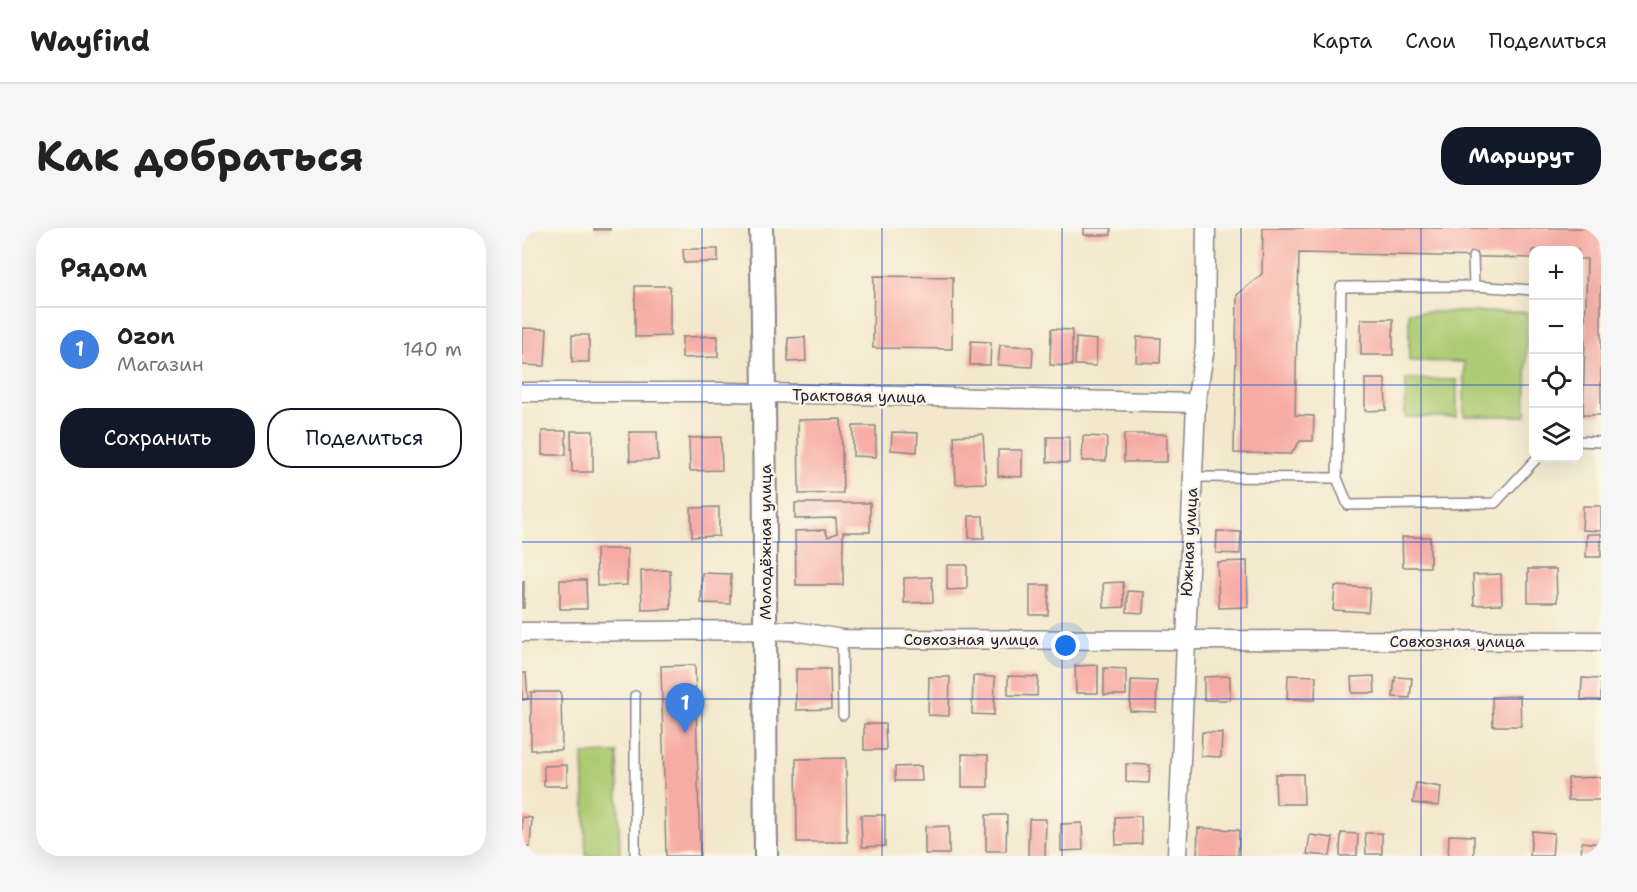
<!DOCTYPE html>
<html lang="ru">
<head>
<meta charset="utf-8">
<style>
	body { margin:0; font-family:"Shantell Sans",sans-serif; background:#f6f6f6; color:#222 }
	.controls { position:absolute; right:18px; top:18px; display:grid; overflow:hidden; border-radius:12px; box-shadow:0 6px 24px #0002 }
	.controls button { width:54px; height:54px; display:grid; place-items:center; padding:0; border:0; border-bottom:2px solid #e0e0e0; background:#fff; color:#222; font:30px sans-serif }
	.you { position:absolute; left:544px; top:418px; width:21px; height:21px; margin:-15px; border:4px solid #fff; border-radius:50%; background:#1a73e8; box-shadow:0 0 0 9px #1a73e833 }
	.badge { display:grid; place-items:center; width:39px; height:39px; border-radius:50%; background:#111827; color:#fff; font-size:20px; font-weight:700 }
	.pin { position:absolute; translate:-50% -50px; filter:drop-shadow(0 2px 3px #0008) }
	.pin::after { content:''; position:absolute; top:32px; width:21px; height:18px; background:inherit; clip-path:polygon(0 0,100% 0,50% 100%) }
	.list { margin:0; padding:0; list-style:none }
	h2 { display:flex; justify-content:space-between; align-items:center; height:78px; margin:0; padding:0 24px; font-size:26px }
	h2 small { font-size:20px; font-weight:400; color:#767676 }
	.list li { display:grid; grid-template-columns:39px 1fr auto; gap:18px; align-items:center; box-sizing:border-box; height:84px; padding:0 24px; border-top:2px solid #e0e0e0 }
	.list b { display:block; font-size:22px; white-space:nowrap }
	.list p { margin:0; font-size:20px; white-space:nowrap; color:#767676 }
	.list em { font-size:20px; font-style:normal; color:#767676 }
	.actions { display:flex; gap:12px; padding:18px 24px }
	.actions a { flex:1; padding:14px 0; border:2px solid #111827; border-radius:24px; text-align:center; font-size:21px; color:#111827 }
	.actions .main { background:#111827; color:#fff }
	.icon { flex:none; width:33px; height:33px; fill:none; stroke:currentColor; stroke-width:2; stroke-linecap:round; stroke-linejoin:round }
	.map { position:relative; flex:none; width:1079px; height:628px; overflow:hidden; border-radius:24px }
	header { display:flex; align-items:center; gap:36px; box-sizing:border-box; height:84px; padding:0 30px; background:#fff; border-bottom:2px solid #e0e0e0 }
	header strong { font-size:28px }
	nav { display:flex; gap:33px; margin-inline-start:auto; font-size:21px }
	.intro { display:flex; align-items:center; justify-content:space-between; box-sizing:border-box; height:144px; padding:0 36px }
	h1 { margin:0; font-size:42px }
	.button { padding:15px 27px; border-radius:24px; background:#111827; color:#fff; font-size:21px; font-weight:700 }
	main { display:flex; gap:36px; padding:0 36px }
	aside { flex:1; background:#fff; border-radius:24px; box-shadow:0 6px 24px #0002 }
	.map>svg:first-child { display:block }
	.green { fill:#accb72; stroke:#677656; stroke-width:1.5 }
	.building { fill:#f6aca5 }
	.lines { fill:none; stroke-linecap:round; stroke-linejoin:round }
	.service-casing { stroke:#8a8584; stroke-width:12 }
	.minor-casing { stroke:#8a8584; stroke-width:21 }
	.tertiary-casing { stroke:#8a8584; stroke-width:26 }
	.service { stroke:#fff; stroke-width:9 }
	.minor { stroke:#fff; stroke-width:18 }
	.tertiary { stroke:#fff; stroke-width:22 }
	.grid { fill:none; stroke:#1d4ed8; stroke-width:1.5; stroke-opacity:0.55 }
	.labels { text-anchor:middle; dominant-baseline:central; stroke-width:5; stroke-linejoin:round; paint-order:stroke }
	.street-label { font-size:16px; fill:#22223b; stroke:#fcf5e5 }
</style>
</head>
<body>
<header>
<strong>Wayfind</strong>
<nav><a>Карта</a><a>Слои</a><a>Поделиться</a></nav>
</header>
<div class="intro"><h1>Как добраться</h1><a class="button">Маршрут</a></div>
<main>
<aside>
<h2>Рядом<small></small></h2>
<ul class="list">
<li><span class="badge" style="background:#3f7fe0">1</span><div><b>Ozon</b><p>Магазин</p></div><em>140 m</em></li>
</ul>
<div class="actions"><a class="main">Сохранить</a><a>Поделиться</a></div>
</aside>
<div class="map">
<svg width="1079" height="628" viewBox="0 0 1079 628">
	<rect width="100%" height="100%" fill="#fcf5e5"/>
	<filter id="ink" filterUnits="userSpaceOnUse"><feTurbulence type="fractalNoise" baseFrequency=".0167" numOctaves="2"/><feDisplacementMap in="SourceGraphic" scale="12" xChannelSelector="R" yChannelSelector="G"/><feConvolveMatrix kernelMatrix="1 2 1 2 8 2 1 2 1" color-interpolation-filters="sRGB"/></filter>
	<filter id="wash" filterUnits="userSpaceOnUse"><feTurbulence type="fractalNoise" baseFrequency=".008" numOctaves="4" result="noise"/><feDisplacementMap in="SourceGraphic" scale="24" xChannelSelector="R" yChannelSelector="G"/><feGaussianBlur stdDeviation="1.35" result="paint"/><feColorMatrix in="noise" values="0 0 0 0 0 0 0 0 0 0 0 0 0 0 0 0 0 1.4 0 .05"/><feComposite in="paint" operator="in"/></filter>
	<g filter="url(#wash)">
		<rect width="100%" height="100%" fill="#f3e8cc"/>
		<g class="green">
			<polygon points="887,84 1005,84 1004,188 942,188 942,134 887,133"/>
			<polygon points="884,151 935,152 935,189 883,189"/>
			<polygon points="95,525 98,626 64,627 61,526"/>
		</g>
		<g id="blocks">
			<g class="building">
				<rect x="72" y="0" width="16" height="2"/>
				<rect x="562" y="0" width="27" height="7"/>
				<polygon points="741,0 1079,0 1079,187 1061,187 1065,31 1056,31 1056,22 1011,22 1011,30 777,25 773,187 792,188 791,213 778,213 769,226 712,225 715,67 740,46"/>
				<polygon points="161,21 196,21 196,34 162,35"/>
				<polygon points="352,48 431,49 430,121 351,120"/>
				<polygon points="113,58 148,58 148,108 113,109"/>
				<rect x="839" y="91" width="32" height="36"/>
				<polygon points="0,100 25,101 23,138 0,137"/>
				<polygon points="529,101 550,102 550,138 528,137"/>
				<rect x="50" y="107" width="17" height="27"/>
				<polygon points="196,108 196,129 160,130 160,109"/>
				<polygon points="283,109 284,133 266,134 266,110"/>
				<polygon points="615,109 639,110 638,135 614,134"/>
				<polygon points="554,110 575,112 574,138 553,137"/>
				<polygon points="449,113 469,114 468,137 448,137"/>
				<polygon points="478,117 511,119 510,139 476,137"/>
				<polygon points="843,151 863,151 864,182 843,183"/>
				<polygon points="319,191 321,265 277,266 276,192"/>
				<polygon points="331,198 354,198 354,229 331,228"/>
				<rect x="20" y="203" width="24" height="24"/>
				<polygon points="49,203 71,203 71,244 50,244"/>
				<polygon points="107,204 135,204 136,232 108,233"/>
				<polygon points="370,204 396,205 395,224 369,222"/>
				<polygon points="461,206 464,255 434,256 432,208"/>
				<rect x="602" y="206" width="43" height="28"/>
				<polygon points="561,208 585,209 584,233 560,233"/>
				<polygon points="199,209 200,242 168,243 167,210"/>
				<polygon points="525,209 547,209 547,235 525,234"/>
				<polygon points="476,222 500,222 500,249 476,248"/>
				<polygon points="273,275 348,275 348,304 321,304 321,357 274,357 273,303 303,302 306,309 315,305 314,290 273,291"/>
				<polygon points="1061,278 1079,278 1079,303 1060,302"/>
				<polygon points="197,279 197,308 170,309 169,280"/>
				<polygon points="447,288 461,288 462,310 447,310"/>
				<polygon points="695,303 719,304 718,326 694,325"/>
				<polygon points="1065,306 1079,306 1079,329 1064,329"/>
				<polygon points="880,309 908,309 908,339 881,339"/>
				<polygon points="74,321 105,321 105,357 75,358"/>
				<polygon points="725,333 726,379 697,380 695,334"/>
				<polygon points="425,337 445,337 445,361 425,362"/>
				<polygon points="1006,341 1034,341 1035,374 1006,374"/>
				<polygon points="148,342 149,381 120,382 119,343"/>
				<polygon points="180,345 209,346 208,376 179,375"/>
				<polygon points="979,346 980,376 952,377 951,347"/>
				<polygon points="410,349 411,374 382,375 382,350"/>
				<polygon points="38,352 64,352 65,381 38,381"/>
				<rect x="0" y="353" width="2" height="27"/>
				<polygon points="601,354 602,379 582,380 581,355"/>
				<polygon points="508,357 527,357 526,387 508,387"/>
				<polygon points="813,358 848,360 846,384 811,382"/>
				<polygon points="606,363 622,364 621,385 605,384"/>
				<polygon points="173,437 178,628 144,628 139,438"/>
				<polygon points="576,437 576,465 554,465 553,438"/>
				<polygon points="582,440 604,441 604,467 582,467"/>
				<polygon points="274,441 308,441 309,481 274,482"/>
				<polygon points="0,445 4,445 6,471 0,472"/>
				<polygon points="766,447 794,448 793,472 765,471"/>
				<polygon points="451,448 473,449 472,487 450,486"/>
				<polygon points="486,448 516,449 515,468 486,467"/>
				<polygon points="708,448 708,472 682,472 682,449"/>
				<polygon points="852,448 853,465 830,465 829,449"/>
				<polygon points="407,449 428,449 427,488 406,487"/>
				<polygon points="873,449 890,450 888,470 871,469"/>
				<polygon points="1060,450 1079,451 1079,472 1059,472"/>
				<polygon points="609,452 635,453 634,484 608,483"/>
				<polygon points="9,464 39,464 40,522 9,522"/>
				<polygon points="998,468 999,498 971,498 970,469"/>
				<polygon points="342,496 363,496 364,522 342,522"/>
				<polygon points="680,504 700,505 699,529 679,528"/>
				<polygon points="440,526 466,527 466,559 440,559"/>
				<polygon points="324,530 325,614 275,614 274,531"/>
				<polygon points="604,536 628,537 627,555 604,554"/>
				<polygon points="45,537 45,558 22,558 22,538"/>
				<polygon points="399,538 400,553 373,553 373,539"/>
				<polygon points="753,546 781,546 782,576 754,576"/>
				<polygon points="1079,549 1079,572 1046,572 1046,550"/>
				<polygon points="894,555 919,559 917,578 891,575"/>
				<polygon points="339,587 363,587 363,618 340,619"/>
				<polygon points="464,587 485,587 484,623 464,623"/>
				<polygon points="619,588 620,616 594,617 593,589"/>
				<polygon points="0,589 10,590 8,619 0,619"/>
				<polygon points="507,591 524,591 523,628 506,628"/>
				<polygon points="560,595 561,622 539,623 539,596"/>
				<polygon points="427,598 427,626 403,626 403,599"/>
				<polygon points="676,600 717,602 716,628 675,627"/>
				<polygon points="1010,603 1032,605 1030,628 1008,628"/>
				<polygon points="819,605 836,606 835,628 818,628"/>
				<polygon points="843,605 860,605 860,626 844,626"/>
				<polygon points="788,607 811,610 808,628 785,626"/>
				<polygon points="927,607 952,608 952,628 926,628"/>
				<polygon points="1060,614 1079,616 1079,628 1059,628"/>
			</g>
		</g>
	</g>
	<g filter="url(#ink)">
		<use href="#blocks" fill-opacity="0" stroke="#8a8584" stroke-width="1.5"/>
		<g class="lines">
			<g class="service-casing">
				<g id="service">
					<polyline points="951,29 952,58"/>
					<polyline points="1056,213 1079,214"/>
					<polyline points="670,249 815,250 819,59 952,58 1011,62"/>
					<polyline points="815,250 826,277 973,275 1015,230"/>
					<polyline points="320,411 321,487"/>
					<polyline points="113,468 113,628"/>
				</g>
			</g>
			<g class="minor-casing">
				<g id="minor">
					<polyline points="0,164 206,164 674,175"/>
					<polyline points="0,404 242,402 272,403 320,411 1079,413"/>
					<polyline points="655,628 674,175 683,119 684,0"/>
				</g>
			</g>
			<g class="tertiary-casing">
				<path id="tertiary" d="M239 0C245 209 242 419 244 628"/>
			</g>
			<use href="#service" class="service"/>
			<use href="#minor" class="minor"/>
			<use href="#tertiary" class="tertiary"/>
		</g>
	</g>
	<path class="grid" d="M180 0V628M360 0V628M540 0V628M719 0V628M899 0V628M0 157H1011M1056 157H1079M0 314H1079M0 471H1079"/>
	<g class="labels">
		<g class="street-label">
			<text transform="translate(337 168) rotate(1)">Трактовая улица</text>
			<text transform="translate(243 314) rotate(-90)">Молодёжная улица</text>
			<text transform="translate(667 314) rotate(-87)">Южная улица</text>
			<text x="449" y="411">Совхозная улица</text>
			<text x="935" y="413">Совхозная улица</text>
		</g>
	</g>
</svg>
<div class="controls">
<button>+</button>
<button>−</button>
<button><svg class="icon" aria-label="locate" viewBox="0 0 24 24"><circle cx="12" cy="12" r="6"/><path d="M12 2v4M12 18v4M2 12h4M18 12h4"/></svg></button>
<button><svg class="icon" aria-label="layers" viewBox="0 0 24 24"><path d="M12 4l9 5-9 5-9-5zM3 14l9 5 9-5"/></svg></button>
</div>
<div class="you"></div>
<div class="pin badge" style="left:163px;top:505px;background:#3f7fe0">1</div>
</div>
</main>
</body>
</html>
